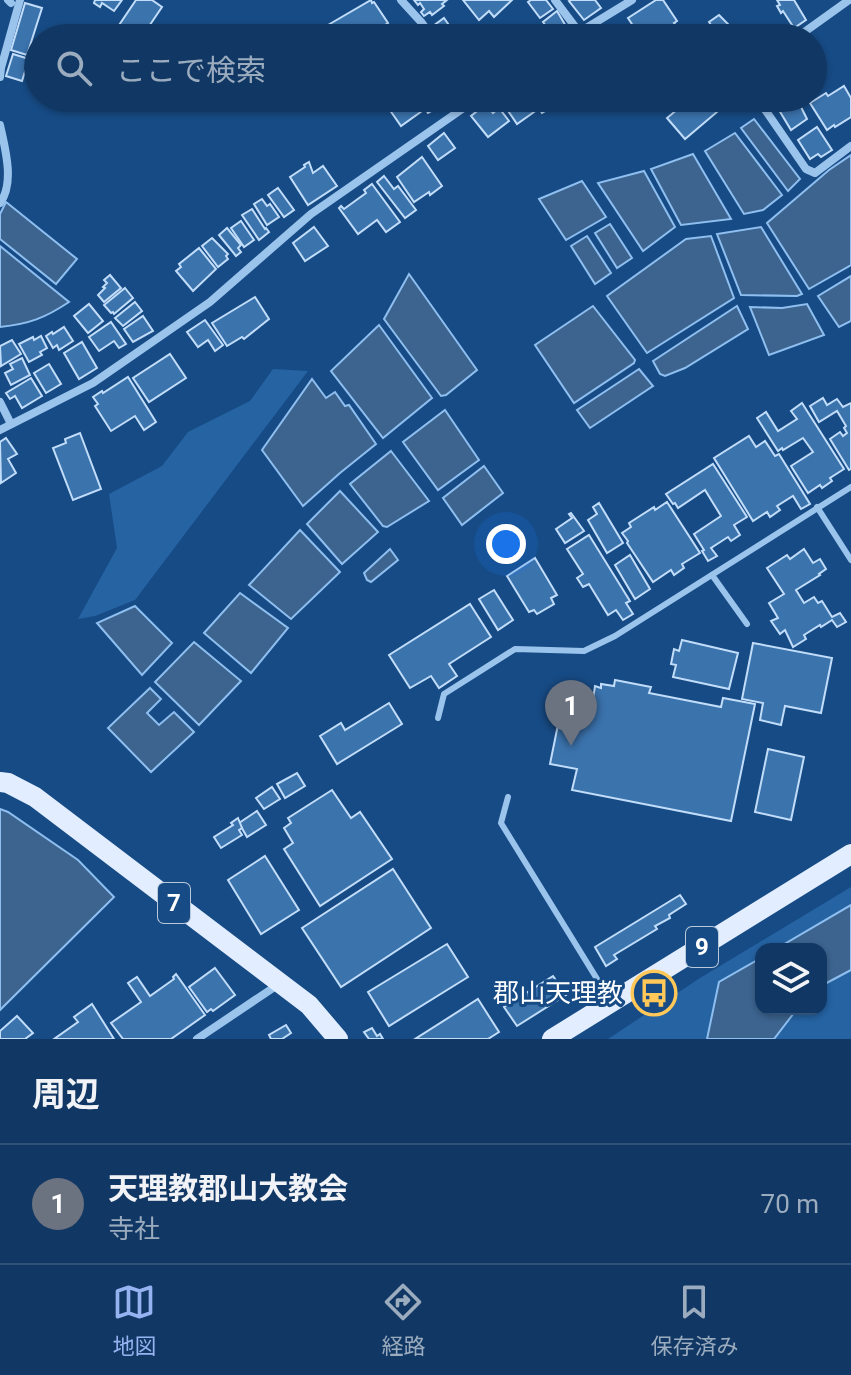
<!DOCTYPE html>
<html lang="ja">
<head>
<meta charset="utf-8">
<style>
	body { margin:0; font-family:Roboto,"Noto Sans JP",sans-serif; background:#1a3f6a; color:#f1f3f6 }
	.controls { position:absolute; right:24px; bottom:24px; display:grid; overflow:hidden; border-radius:16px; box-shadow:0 2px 6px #0004 }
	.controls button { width:72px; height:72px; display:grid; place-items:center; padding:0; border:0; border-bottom:2px solid #305278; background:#113864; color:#f1f3f6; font:40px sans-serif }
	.you { position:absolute; left:506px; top:544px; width:28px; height:28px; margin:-20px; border:6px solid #fff; border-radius:50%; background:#1a73e8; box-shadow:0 0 0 12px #1a73e833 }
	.badge { display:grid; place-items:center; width:52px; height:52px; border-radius:50%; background:#95b2f1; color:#fff; font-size:26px; font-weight:700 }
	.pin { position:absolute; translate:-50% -66px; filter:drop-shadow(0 2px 4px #0008) }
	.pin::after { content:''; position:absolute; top:42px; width:28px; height:24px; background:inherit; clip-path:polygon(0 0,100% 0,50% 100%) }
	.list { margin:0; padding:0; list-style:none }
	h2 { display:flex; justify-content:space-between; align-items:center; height:104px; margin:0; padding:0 32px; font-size:34px }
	h2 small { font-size:26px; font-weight:400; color:#9cacbf }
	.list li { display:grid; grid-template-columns:52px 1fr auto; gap:24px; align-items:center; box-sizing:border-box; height:120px; padding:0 32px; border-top:2px solid #305278 }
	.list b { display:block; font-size:30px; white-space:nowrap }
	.list p { margin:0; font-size:26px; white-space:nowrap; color:#9cacbf }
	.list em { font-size:26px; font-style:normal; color:#9cacbf }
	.icon { flex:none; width:44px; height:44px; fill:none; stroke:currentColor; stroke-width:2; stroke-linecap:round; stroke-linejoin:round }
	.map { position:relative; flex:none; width:851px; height:1039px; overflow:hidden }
	.search { position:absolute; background:#113864; box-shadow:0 2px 6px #0004; left:24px; right:24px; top:24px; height:88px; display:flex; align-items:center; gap:20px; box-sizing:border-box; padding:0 28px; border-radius:44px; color:#9cacbf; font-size:30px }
	.sheet { height:224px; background:#113864 }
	nav { display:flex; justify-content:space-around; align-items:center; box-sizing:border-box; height:112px; border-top:2px solid #305278; background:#113864; font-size:22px; color:#9cacbf }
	nav a { display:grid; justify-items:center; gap:4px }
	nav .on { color:#95b2f1 }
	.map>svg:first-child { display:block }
	.green { fill:#2563a3; fill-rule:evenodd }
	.water { fill:#3c648f; stroke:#8ebff0; stroke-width:2 }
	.building { fill:#3b73ad; stroke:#c1ddfa; stroke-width:2 }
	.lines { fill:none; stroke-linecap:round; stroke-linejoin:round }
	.lane { stroke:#9bc4ed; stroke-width:6 }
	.street { stroke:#9bc4ed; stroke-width:8 }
	.primary { stroke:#e2eeff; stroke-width:20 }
	.labels { text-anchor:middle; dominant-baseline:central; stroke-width:6; stroke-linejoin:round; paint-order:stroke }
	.shield { fill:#174b85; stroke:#b9c9da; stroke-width:2 }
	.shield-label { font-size:24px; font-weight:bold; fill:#fff }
	.poi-label { font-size:26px; fill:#fff; stroke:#174b85; text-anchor:end }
</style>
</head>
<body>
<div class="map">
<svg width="851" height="1039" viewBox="0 0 851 1039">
	<rect width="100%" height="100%" fill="#174b85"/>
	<g class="green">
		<polygon points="273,369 308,371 135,600 95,616 78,619 117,548 109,494 162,466 188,432 250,401"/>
		<path d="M851 887V1039H608L700 978ZM761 949H821V1009H761Z"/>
	</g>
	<g class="water">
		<polygon points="754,119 800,179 788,191 741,128"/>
		<polygon points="735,133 782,195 763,210 744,214 705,151"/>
		<polygon points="693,154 731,219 681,225 651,169"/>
		<polygon points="851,155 851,265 809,289 767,223 829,170"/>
		<polygon points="644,171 675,227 643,251 598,183"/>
		<polygon points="582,181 606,217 566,240 539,199"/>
		<polygon points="6,202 77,259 56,284 0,239 0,214"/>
		<polygon points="610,224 632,258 617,268 595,233"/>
		<polygon points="761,227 802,294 797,296 741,295 717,234"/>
		<polygon points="587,236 611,273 595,284 571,246"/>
		<polygon points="711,236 734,298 647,353 607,296 686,239"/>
		<path d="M0 246 69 302C45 318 29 324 0 327Z"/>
		<polygon points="409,274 477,370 446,395 441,396 384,319"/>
		<polygon points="851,276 851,321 839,327 818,296"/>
		<polygon points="807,304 824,335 769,355 750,307 782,308"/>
		<polygon points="593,306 635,360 634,363 574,403 535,345"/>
		<polygon points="737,306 748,329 685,368 665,376 660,374 653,361"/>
		<polygon points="379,325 432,398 383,438 331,371"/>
		<polygon points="639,369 653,386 590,428 577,410"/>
		<polygon points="312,379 326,398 335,392 345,406 349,405 376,444 340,473 303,506 262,450"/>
		<polygon points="445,410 479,460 438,490 403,442"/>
		<polygon points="391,451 429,501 387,527 383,526 350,484"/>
		<polygon points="484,466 503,493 462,525 443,498"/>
		<polygon points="340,491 378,532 342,564 307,524"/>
		<polygon points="300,530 340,572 291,619 249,585"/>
		<polygon points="390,549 398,560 371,582 367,580 364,573"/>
		<polygon points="240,593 288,628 251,673 204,633"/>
		<polygon points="135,606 172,643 142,675 97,623"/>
		<polygon points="194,642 241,681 199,725 155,682"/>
		<polygon points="150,688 161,699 147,713 159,725 174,712 194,732 151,772 108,728"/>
		<polygon points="0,809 8,812 78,860 114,897 0,1010"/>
		<polygon points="851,905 851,970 821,986 821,949 776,949"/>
		<polygon points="761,958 761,1009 797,1009 774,1039 707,1039 719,982"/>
	</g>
	<g class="building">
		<polygon points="95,0 122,0 114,11 102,3 100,7 94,3"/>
		<polygon points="136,0 152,0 162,7 141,38 119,38 113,34"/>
		<polygon points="371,0 372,3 374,2 388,23 374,32 378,38 336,38 328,25"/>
		<polygon points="414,0 447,0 442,4 444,6 432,15 430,12 424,16 421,12 424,9 420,3 418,5"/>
		<polygon points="463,0 512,0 494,17 489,11 479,20"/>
		<polygon points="531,0 546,0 553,9 540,18 528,2"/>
		<polygon points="571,0 595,0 601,8 584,20 569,1"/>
		<polygon points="656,0 663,0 677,21 674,23 678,28 667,35 664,31 653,38 641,38 628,18"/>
		<polygon points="777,0 794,0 806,20 794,28 783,11 781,13 777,6 780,5"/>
		<polygon points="25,3 42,8 27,55 11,50"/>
		<polygon points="557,11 567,28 554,37 543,22"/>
		<polygon points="719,15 728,24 735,38 720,38 709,22"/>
		<polygon points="444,18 451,28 440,36 433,26"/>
		<polygon points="692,26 697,34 690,38 680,38 678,34"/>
		<polygon points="619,27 627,38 599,38 596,34 602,30 606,36"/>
		<polygon points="813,48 825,66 820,69 822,72 813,78"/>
		<polygon points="13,54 29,59 22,81 6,76"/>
		<polygon points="844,86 851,98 851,117 835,127 834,125 827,130 810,103 826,93 828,96"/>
		<polygon points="398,98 413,98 422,111 401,126 387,106"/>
		<polygon points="418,98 457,98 442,109 440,106 428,113"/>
		<polygon points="507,98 524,98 534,112 517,124 504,105 509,102"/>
		<polygon points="532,98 553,98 557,104 542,113"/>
		<polygon points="691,98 705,98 717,112 685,139 667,118"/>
		<polygon points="797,99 807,119 791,130 779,110"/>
		<polygon points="486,104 493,113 499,108 509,121 488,137 471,116"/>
		<polygon points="817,127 832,150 821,157 818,154 810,159 798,140"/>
		<polygon points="444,133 455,148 438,160 428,146"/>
		<polygon points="422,157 442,186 430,195 429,192 414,202 397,177"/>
		<polygon points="309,162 313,173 323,166 337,186 308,205 290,177 305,167 304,165"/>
		<polygon points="384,176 394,189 398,186 416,210 405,218 377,182"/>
		<polygon points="372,184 400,222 386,232 377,220 358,234 339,208 341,206 344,209 366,193 364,190"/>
		<polygon points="278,188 294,210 284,217 268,195"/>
		<polygon points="262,199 267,206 270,204 279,217 267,225 254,204"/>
		<polygon points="252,209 265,229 266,228 269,232 259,240 242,215"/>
		<polygon points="241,221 254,240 244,247 231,228"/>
		<polygon points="314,227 328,246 305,261 293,243"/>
		<polygon points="227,228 241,245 238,248 241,252 236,256 219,235"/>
		<polygon points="212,238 228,254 226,256 228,259 218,267 202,246"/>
		<polygon points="199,248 216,269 193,291 176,271 181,267 179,264"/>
		<polygon points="110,275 121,288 104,302 98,295 105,288 103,287 107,283 104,280"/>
		<polygon points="125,288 133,298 114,314 113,312 111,313 104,305"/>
		<polygon points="255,297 269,319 244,339 242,337 227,346 212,323"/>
		<polygon points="135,302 142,311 123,326 115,318"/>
		<polygon points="89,304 103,321 88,333 74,316"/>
		<polygon points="143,316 153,331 133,342 124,329"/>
		<polygon points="205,320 223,345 215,351 208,340 198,347 187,332"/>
		<polygon points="111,322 126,344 119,348 114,341 99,351 89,337"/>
		<polygon points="64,327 73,341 59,350 57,345 53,348 46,336 52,332 53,334"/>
		<polygon points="41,336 47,348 40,352 42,355 29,362 19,344 33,337 34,340"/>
		<polygon points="12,340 21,354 1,366 0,346"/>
		<polygon points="82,342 97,368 79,379 64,353"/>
		<polygon points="170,354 186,378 149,402 133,378"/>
		<polygon points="22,358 30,375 11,385 5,373 13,369 10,364"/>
		<polygon points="49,364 61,384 46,393 34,373"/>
		<polygon points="128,377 156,422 144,430 135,416 111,431 95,406 98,404 93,397 102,391 103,393"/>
		<polygon points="31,378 42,396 22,408 15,396 10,399 6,393"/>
		<polygon points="823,398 827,405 837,399 843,407 851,403 851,469 849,470 830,439 840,432 843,436 847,433 844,428 846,426 837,411 819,422 810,406"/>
		<polygon points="802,403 844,469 830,478 832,481 822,488 820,485 808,493 791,466 813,452 803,438 783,450 782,448 778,451 757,418 766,412 778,431 797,419 791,411"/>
		<polygon points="80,433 101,489 73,500 53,448 66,443 65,439"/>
		<polygon points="749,436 756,447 765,441 775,456 779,454 810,504 801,509 793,496 777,506 780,510 770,517 767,512 753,521 714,458"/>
		<polygon points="6,438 17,454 8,459 16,473 1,483 0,442"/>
		<polygon points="713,464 747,517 734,525 740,535 731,541 728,537 711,548 717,556 708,561 702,551 704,550 694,534 721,516 705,490 678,508 675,503 673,504 666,494"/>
		<polygon points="667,502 700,553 682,564 684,568 674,575 671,570 653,582 627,543 628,541 622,533 631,527 629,523 654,507 655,510"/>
		<polygon points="599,503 623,543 607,553 588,520 597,514 593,507"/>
		<polygon points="571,513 584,531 565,543 556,529 572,518 569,514"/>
		<polygon points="589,535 630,601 626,603 633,614 623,620 616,610 608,615 589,584 583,587 577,578 583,574 567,549"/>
		<polygon points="804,549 813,563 820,559 826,569 819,574 820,575 796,590 804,603 814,597 818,603 822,601 832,617 840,613 846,622 837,627 832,620 821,627 820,625 804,635 806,639 793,647 785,630 780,634 771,621 778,618 769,603 784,594 767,568 787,555 790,559"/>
		<polygon points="630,555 650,589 635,599 615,565"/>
		<polygon points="535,558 557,595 551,598 554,604 537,614 534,610 529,612 507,576"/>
		<polygon points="494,590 513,620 498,630 479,599"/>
		<polygon points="470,604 491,637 449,664 457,676 439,688 431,676 410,688 389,655"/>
		<polygon points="682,640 738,653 729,689 673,677 676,665 671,664 674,649 679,651"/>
		<polygon points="753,643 832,658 821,713 785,706 781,725 760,720 763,703 742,699"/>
		<polygon points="615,680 651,687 649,693 721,707 723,698 755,704 731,821 572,790 577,769 550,764 563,700 592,706 595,686 601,688 601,684 614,686"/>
		<polygon points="389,703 402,724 337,764 320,736 341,723 345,730"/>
		<polygon points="768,749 804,757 791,820 755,812"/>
		<polygon points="297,773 305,786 285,798 277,784"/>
		<polygon points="272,787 280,799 264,809 256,798"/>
		<polygon points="332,790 351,818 360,812 392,859 320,906 284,849 293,843 284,828 291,823 288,818"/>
		<polygon points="257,811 266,825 247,837 239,823"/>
		<polygon points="238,818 242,828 239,830 242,835 221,848 214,837 233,825 231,823"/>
		<polygon points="265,856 299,910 261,934 228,880"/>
		<polygon points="393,869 431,928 341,987 302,928"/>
		<polygon points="680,895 686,904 669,915 670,918 655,926 657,929 614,955 617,959 606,966 595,947"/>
		<polygon points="447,944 468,977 389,1026 368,992"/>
		<polygon points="215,968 235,995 213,1011 211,1009 207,1012 189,987"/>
		<polygon points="176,974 205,1015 171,1039 123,1039 111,1023 141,1002 128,983 137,977 150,996 174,979 173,977"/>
		<polygon points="553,976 566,995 517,1026 504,1007"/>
		<polygon points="478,999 499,1032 488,1039 415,1039"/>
		<polygon points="92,1004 114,1039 54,1039 78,1022 74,1017"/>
		<polygon points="17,1016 33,1033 25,1039 0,1039 0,1031"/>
		<polygon points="286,1025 291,1033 282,1039 271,1039 269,1035"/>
		<polygon points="372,1028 377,1036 380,1034 383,1039 369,1039 364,1032"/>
	</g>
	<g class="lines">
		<g class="lane">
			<polyline points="817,507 851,560"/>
			<polyline points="712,575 747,624"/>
			<polyline points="438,718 444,694 515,649 584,651 615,636 851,487"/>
			<polyline points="508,797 501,823 610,1000"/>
		</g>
		<g class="street">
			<polyline points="8,0 11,3"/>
			<polyline points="401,0 422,23 433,38"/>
			<polyline points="555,0 579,32"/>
			<polyline points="570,38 632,0"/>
			<polyline points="796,38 849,0"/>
			<polyline points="0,77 1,68 20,0"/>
			<polyline points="757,98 806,169 815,173 851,146"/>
			<path d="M0 125C5 148 15 183 0 203"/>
			<polyline points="0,402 11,424"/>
			<polyline points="0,430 93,383 210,302 311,214 478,98"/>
			<polyline points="197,1039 279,984"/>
		</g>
		<g class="primary">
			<polyline points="0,782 8,783 35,797 309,1005 338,1039"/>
			<polyline points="552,1039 851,854"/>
		</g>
	</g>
	<defs>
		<g id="bus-ring" transform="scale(2.3)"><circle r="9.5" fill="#174b85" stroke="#ffc858" stroke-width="1.5"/><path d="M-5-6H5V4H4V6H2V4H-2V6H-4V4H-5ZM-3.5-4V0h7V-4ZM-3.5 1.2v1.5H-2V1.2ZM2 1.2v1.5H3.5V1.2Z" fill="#ffc858"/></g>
	</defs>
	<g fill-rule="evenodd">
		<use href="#bus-ring" x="654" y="993"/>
	</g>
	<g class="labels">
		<g class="shield">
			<rect x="158" y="883" width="32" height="40" rx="6"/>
			<rect x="686" y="927" width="32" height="40" rx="6"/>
		</g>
		<g class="shield-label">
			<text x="174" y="903">7</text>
			<text x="702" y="947">9</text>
		</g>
		<g class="poi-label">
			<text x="623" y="993">郡山天理教</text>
		</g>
	</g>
</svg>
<div class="controls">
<button><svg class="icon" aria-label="layers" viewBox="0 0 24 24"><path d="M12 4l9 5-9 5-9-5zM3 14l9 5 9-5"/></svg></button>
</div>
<div class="you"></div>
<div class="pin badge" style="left:571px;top:746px;background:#6b7280">1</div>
<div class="search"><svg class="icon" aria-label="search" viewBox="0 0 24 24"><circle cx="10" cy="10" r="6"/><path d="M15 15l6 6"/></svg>ここで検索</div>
</div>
<section class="sheet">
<h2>周辺<small></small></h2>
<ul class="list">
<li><span class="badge" style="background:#6b7280">1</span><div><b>天理教郡山大教会</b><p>寺社</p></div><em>70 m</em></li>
</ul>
</section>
<nav>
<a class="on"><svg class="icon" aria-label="map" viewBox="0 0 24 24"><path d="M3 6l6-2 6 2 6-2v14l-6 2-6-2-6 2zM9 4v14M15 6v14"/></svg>地図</a>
<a><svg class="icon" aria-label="directions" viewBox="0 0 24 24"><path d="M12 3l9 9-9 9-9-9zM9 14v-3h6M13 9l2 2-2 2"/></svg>経路</a>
<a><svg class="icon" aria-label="saved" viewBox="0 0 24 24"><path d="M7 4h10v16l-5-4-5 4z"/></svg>保存済み</a>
</nav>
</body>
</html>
